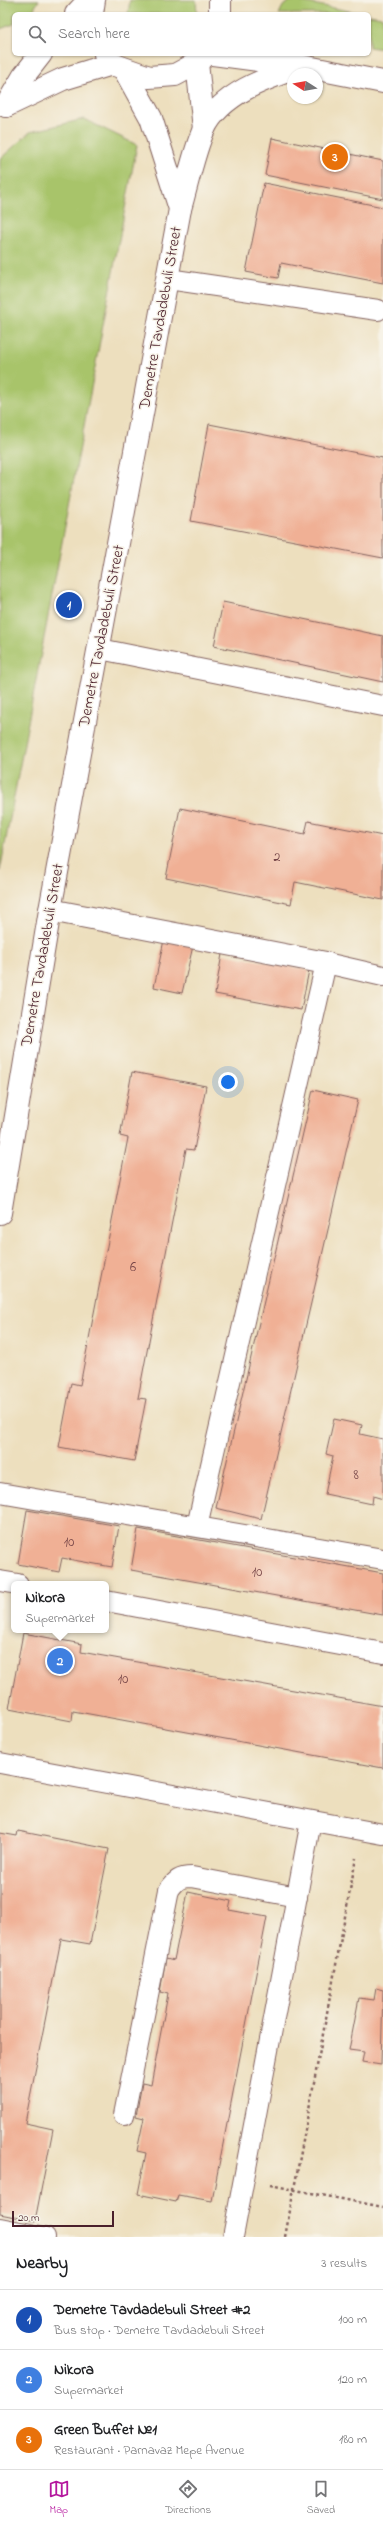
<!DOCTYPE html>
<html lang="en">
<head>
<meta charset="utf-8">
<style>
	body { margin:0; font-family:"Indie Flower",sans-serif; background:#f6f6f6; color:#202124 }
	.compass { position:absolute; left:287px; top:68px; width:36px; height:36px; border-radius:50%; background:#fff; box-shadow:0 1px 3px #0004; rotate:281deg }
	.scale { position:absolute; left:12px; bottom:10px; width:102px; box-sizing:border-box; padding-left:4px; border:2px solid #4a1f2b; border-top:0; font-size:11px; line-height:14px; white-space:nowrap; color:#4a1f2b; -webkit-text-stroke:3px #f7f3e8; paint-order:stroke }
	.you { position:absolute; left:228px; top:1082px; width:14px; height:14px; margin:-10px; border:3px solid #fff; border-radius:50%; background:#1a73e8; box-shadow:0 0 0 6px #1a73e833 }
	.badge { display:grid; place-items:center; width:26px; height:26px; border-radius:50%; background:#b5179e; color:#fff; font-size:13px; font-weight:700 }
	.pin { position:absolute; translate:-50% -50%; border:2px solid #fff; box-shadow:0 1px 4px #0006 }
	.popup { position:absolute; left:11px; top:1581px; width:98px; height:52px; box-sizing:border-box; display:grid; place-content:center; border-radius:6px; background:#fff; filter:drop-shadow(0 1px 3px #0005); font-size:13px; white-space:nowrap; color:#757577 }
	.popup b { font-size:15px; color:#202124 }
	.popup::after { content:''; position:absolute; left:50%; top:100%; margin-left:-8px; border:8px solid transparent; border-top-color:#fff }
	.list { margin:0; padding:0; list-style:none }
	h2 { display:flex; justify-content:space-between; align-items:center; height:52px; margin:0; padding:0 16px; font-size:17px }
	h2 small { font-size:13px; font-weight:400; color:#757577 }
	.list li { display:grid; grid-template-columns:26px 1fr auto; gap:12px; align-items:center; box-sizing:border-box; height:60px; padding:0 16px; border-top:1px solid #e0e0e0 }
	.list b { display:block; font-size:15px; white-space:nowrap }
	.list p { margin:0; font-size:13px; white-space:nowrap; color:#757577 }
	.list em { font-size:13px; font-style:normal; color:#757577 }
	.icon { flex:none; width:22px; height:22px; fill:none; stroke:currentColor; stroke-width:2; stroke-linecap:round; stroke-linejoin:round }
	.map { position:relative; flex:none; width:383px; height:2237px; overflow:hidden }
	.search { position:absolute; background:#fff; box-shadow:0 1px 3px #0004; left:12px; right:12px; top:12px; height:44px; display:flex; align-items:center; gap:10px; box-sizing:border-box; padding:0 14px; border-radius:6px; color:#757577; font-size:15px }
	.sheet { height:232px; background:#fff }
	nav { display:flex; justify-content:space-around; align-items:center; box-sizing:border-box; height:56px; border-top:1px solid #e0e0e0; background:#fff; font-size:11px; color:#757577 }
	nav a { display:grid; justify-items:center; gap:2px }
	nav .on { color:#b5179e }
	.map>svg:first-child { display:block }
	.green { fill:#a8c46a; stroke:#79724a }
	.building { fill:#f0b095 }
	.lines { fill:none; stroke-linecap:round; stroke-linejoin:round }
	.lane-casing { stroke:#83625e; stroke-width:22 }
	.street-casing { stroke:#83625e; stroke-width:24 }
	.secondary-casing { stroke:#83625e; stroke-width:24 }
	.path { stroke:#83625e; stroke-width:2.5; stroke-dasharray:3 3; stroke-linecap:butt }
	.lane { stroke:#fff; stroke-width:20 }
	.street { stroke:#fff; stroke-width:22 }
	.secondary { stroke:#fff; stroke-width:22 }
	.labels { text-anchor:middle; dominant-baseline:central; stroke-width:3; stroke-linejoin:round; paint-order:stroke }
	.number-label { font-size:14px; fill:#744346 }
	.street-label { font-size:16px; fill:#4a1f2b; stroke:#f7f3e8 }
</style>
</head>
<body>
<div class="map">
<svg width="383" height="2237" viewBox="0 0 383 2237">
	<rect width="100%" height="100%" fill="#f7f3e8"/>
	<filter id="ink" filterUnits="userSpaceOnUse"><feTurbulence type="fractalNoise" baseFrequency=".025" numOctaves="2"/><feDisplacementMap in="SourceGraphic" scale="8" xChannelSelector="R" yChannelSelector="G"/><feConvolveMatrix kernelMatrix="1 2 1 2 8 2 1 2 1" color-interpolation-filters="sRGB"/></filter>
	<filter id="wash" filterUnits="userSpaceOnUse"><feTurbulence type="fractalNoise" baseFrequency=".012" numOctaves="4" result="noise"/><feDisplacementMap in="SourceGraphic" scale="16" xChannelSelector="R" yChannelSelector="G"/><feGaussianBlur stdDeviation="0.9" result="paint"/><feColorMatrix in="noise" values="0 0 0 0 0 0 0 0 0 0 0 0 0 0 0 0 0 1.4 0 .05"/><feComposite in="paint" operator="in"/></filter>
	<g filter="url(#wash)">
		<rect width="100%" height="100%" fill="#eddfbe"/>
		<g class="green">
			<polygon points="0,0 39,0 31,14 14,14 14,24 0,29"/>
			<polygon points="130,0 196,0 197,14 128,14"/>
			<polygon points="290,1 297,1 365,14 279,14 283,6"/>
			<polygon points="369,15 383,17 383,49 369,47"/>
			<polygon points="84,119 137,145 0,871 0,159 30,132"/>
		</g>
		<g id="blocks">
			<g class="building">
				<polygon points="272,138 383,161 383,199 265,175"/>
				<polygon points="264,183 383,207 383,283 281,263 278,278 246,272"/>
				<polygon points="209,424 383,458 383,558 191,521"/>
				<polygon points="223,602 383,636 383,682 214,646"/>
				<polygon points="180,808 305,834 308,821 383,836 383,900 295,882 291,904 166,878"/>
				<polygon points="164,940 193,946 182,993 154,987"/>
				<polygon points="222,954 309,970 301,1010 215,994"/>
				<polygon points="132,1072 206,1086 194,1150 186,1149 138,1398 146,1399 134,1461 59,1447 71,1383 80,1385 128,1138 120,1136"/>
				<polygon points="313,1090 358,1100 261,1519 216,1508"/>
				<polygon points="334,1419 362,1425 360,1434 383,1439 383,1499 373,1496 372,1504 325,1494 333,1456 326,1454"/>
				<polygon points="27,1510 119,1526 112,1567 62,1558 59,1572 18,1564"/>
				<polygon points="138,1529 383,1573 383,1615 131,1570"/>
				<polygon points="23,1633 82,1644 81,1652 383,1706 383,1768 73,1711 72,1721 9,1709"/>
				<polygon points="18,1831 109,1849 90,1944 61,1939 25,2123 53,2129 35,2221 0,2214 0,1833 17,1836"/>
				<polygon points="188,1892 231,1901 229,1910 267,1917 212,2201 178,2195 176,2202 138,2194 146,2153 137,2151 144,2118 136,2116 142,2083 151,2085 168,1994 160,1992 166,1958 174,1960"/>
				<polygon points="376,1988 383,1990 381,2065 362,2062 364,2052 349,2050 359,1998 374,2000"/>
			</g>
		</g>
	</g>
	<g filter="url(#ink)">
		<use href="#blocks" fill-opacity="0" stroke="#83625e" stroke-width="1"/>
		<g class="lines">
			<g class="lane-casing">
				<g id="lane">
					<polyline points="168,279 378,310"/>
					<polyline points="100,649 383,706"/>
					<polyline points="0,1493 383,1559"/>
					<polyline points="197,1526 326,963 383,976"/>
					<polyline points="0,1581 18,1584"/>
					<polyline points="106,1601 383,1653"/>
					<polyline points="0,1763 383,1834"/>
					<path d="M124 2115 169 1890C176 1880 180 1877 192 1877L297 1897"/>
					<polyline points="0,2228 45,2237"/>
					<polyline points="233,2237 311,1821"/>
				</g>
			</g>
			<g class="street-casing">
				<g id="street">
					<polyline points="76,14 89,0"/>
					<polyline points="6,106 63,79 112,64"/>
					<polyline points="6,106 23,77 41,54"/>
					<polyline points="50,910 326,963"/>
				</g>
			</g>
			<g class="secondary-casing">
				<g id="secondary">
					<polyline points="220,0 220,14"/>
					<polyline points="92,14 94,0"/>
					<polyline points="105,54 112,64 149,77 175,75 197,63 206,54"/>
					<polyline points="213,54 302,66 383,82"/>
					<polyline points="197,63 204,129"/>
					<path d="M180 209C187 185 194 151 204 129 221 93 267 78 302 66"/>
					<polyline points="0,1213 50,910 180,209 151,118 124,69"/>
				</g>
			</g>
			<g class="path">
				<polyline points="270,2185 383,2207"/>
				<polyline points="285,2237 356,1858"/>
			</g>
			<use href="#lane" class="lane"/>
			<use href="#street" class="street"/>
			<use href="#secondary" class="secondary"/>
		</g>
	</g>
	<g class="labels">
		<g class="number-label">
			<text x="277" y="857">2</text>
			<text x="133" y="1267">6</text>
			<text x="356" y="1475">8</text>
			<text x="69" y="1542">10</text>
			<text x="257" y="1572">10</text>
			<text x="123" y="1679">10</text>
		</g>
		<g class="street-label">
			<text transform="translate(161 318) rotate(-80)">Demetre Tavdadebuli Street</text>
			<text transform="translate(102 636) rotate(-79)">Demetre Tavdadebuli Street</text>
			<text transform="translate(43 955) rotate(-80)">Demetre Tavdadebuli Street</text>
		</g>
	</g>
</svg>
<svg class="compass" viewBox="-18 -18 36 36"><path d="M0-13l5 13h-10z" fill="#e53935"/><path d="M0 13l5-13h-10z" fill="#757577"/></svg>
<div class="scale">20 m</div>
<div class="you"></div>
<div class="pin badge" style="left:69px;top:605px;background:#1a4fb4">1</div>
<div class="pin badge" style="left:60px;top:1661px;background:#3f7fe0">2</div>
<div class="popup"><b>Nikora</b>Supermarket</div>
<div class="pin badge" style="left:335px;top:157px;background:#e8710a">3</div>
<div class="search"><svg class="icon" aria-label="search" viewBox="0 0 24 24"><circle cx="10" cy="10" r="6"/><path d="M15 15l6 6"/></svg>Search here</div>
</div>
<section class="sheet">
<h2>Nearby<small>3 results</small></h2>
<ul class="list">
<li><span class="badge" style="background:#1a4fb4">1</span><div><b>Demetre Tavdadebuli Street #2</b><p>Bus stop · Demetre Tavdadebuli Street</p></div><em>100 m</em></li>
<li><span class="badge" style="background:#3f7fe0">2</span><div><b>Nikora</b><p>Supermarket</p></div><em>120 m</em></li>
<li><span class="badge" style="background:#e8710a">3</span><div><b>Green Buffet №1</b><p>Restaurant · Parnavaz Mepe Avenue</p></div><em>180 m</em></li>
</ul>
</section>
<nav>
<a class="on"><svg class="icon" aria-label="map" viewBox="0 0 24 24"><path d="M3 6l6-2 6 2 6-2v14l-6 2-6-2-6 2zM9 4v14M15 6v14"/></svg>Map</a>
<a><svg class="icon" aria-label="directions" viewBox="0 0 24 24"><path d="M12 3l9 9-9 9-9-9zM9 14v-3h6M13 9l2 2-2 2"/></svg>Directions</a>
<a><svg class="icon" aria-label="saved" viewBox="0 0 24 24"><path d="M7 4h10v16l-5-4-5 4z"/></svg>Saved</a>
</nav>
</body>
</html>
